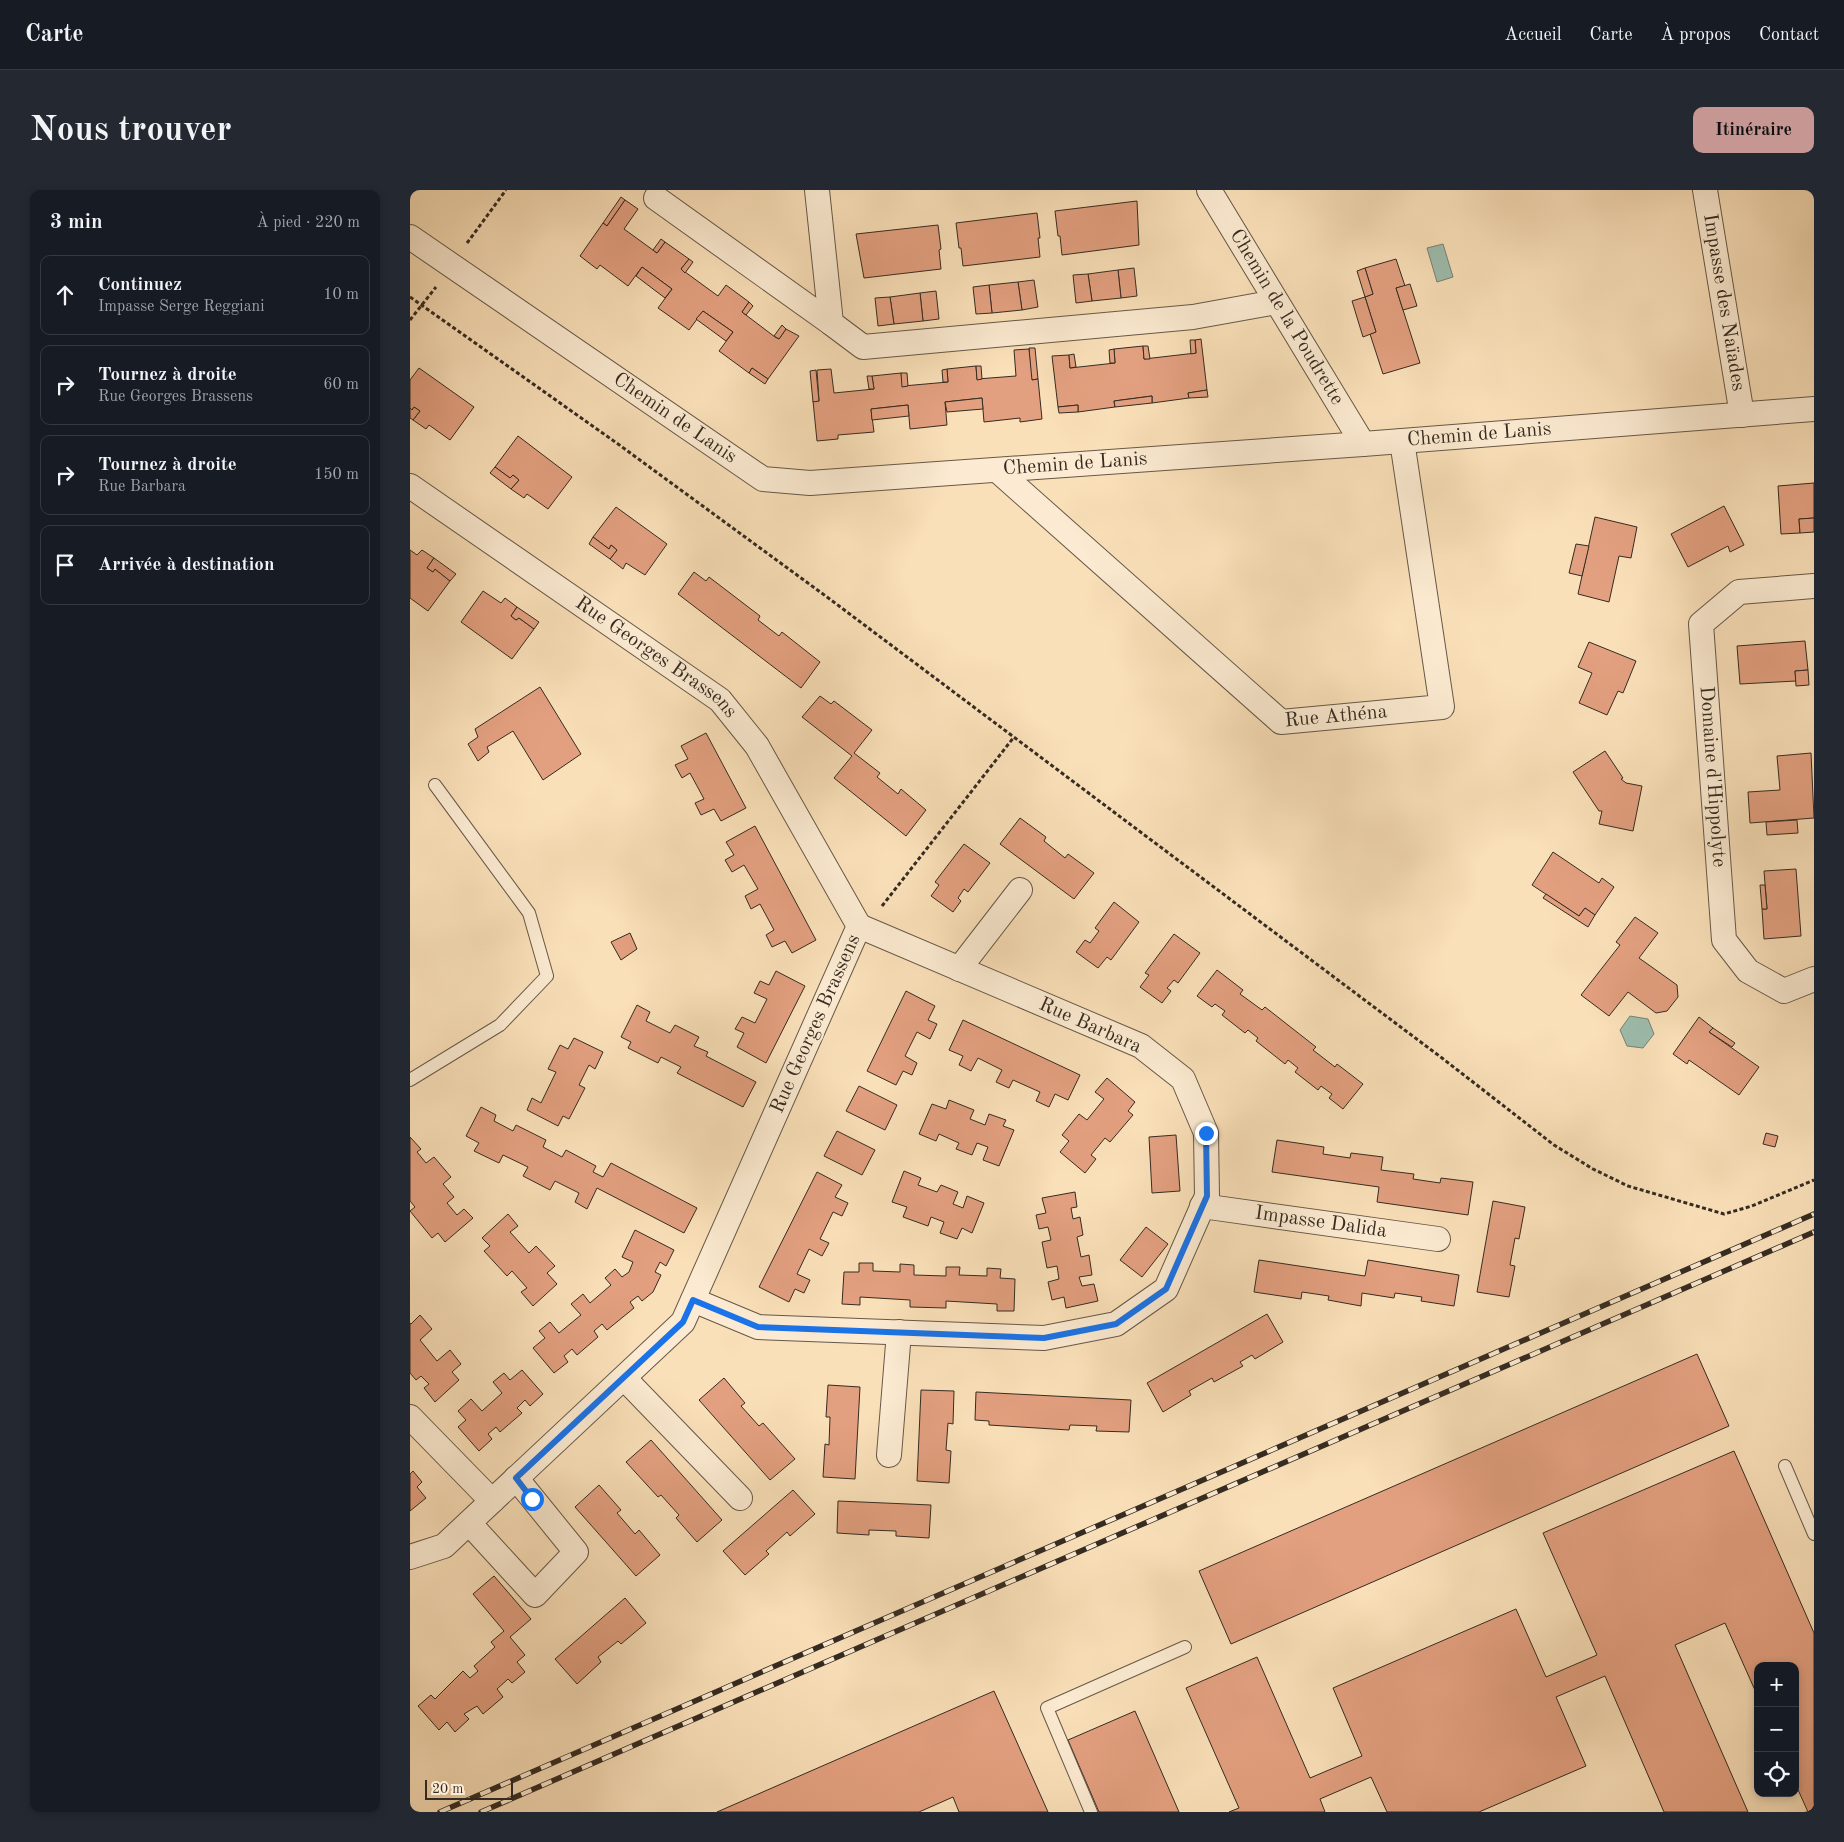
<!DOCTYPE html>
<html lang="fr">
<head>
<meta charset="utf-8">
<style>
	body { margin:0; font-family:"Old Standard TT",serif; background:#242831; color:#f1f3f6 }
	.controls { position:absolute; right:15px; bottom:15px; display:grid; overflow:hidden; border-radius:10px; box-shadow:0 2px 8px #0003 }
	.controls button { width:45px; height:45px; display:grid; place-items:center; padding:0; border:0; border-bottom:1px solid #363941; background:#171b24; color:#f1f3f6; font:25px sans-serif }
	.scale { position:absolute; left:15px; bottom:12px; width:88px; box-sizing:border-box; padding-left:5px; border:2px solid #352b21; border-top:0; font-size:14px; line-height:18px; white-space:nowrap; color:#352b21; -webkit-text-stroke:4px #fcebd2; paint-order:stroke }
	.stop { position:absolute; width:15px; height:15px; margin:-11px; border:4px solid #1a73e8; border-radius:50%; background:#fff }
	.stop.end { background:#1a73e8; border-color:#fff; box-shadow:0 1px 5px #0008 }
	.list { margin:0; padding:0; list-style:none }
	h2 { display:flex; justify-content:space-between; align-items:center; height:65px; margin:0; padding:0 20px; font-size:21px }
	h2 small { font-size:16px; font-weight:400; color:#9ea1a6 }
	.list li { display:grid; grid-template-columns:32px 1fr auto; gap:15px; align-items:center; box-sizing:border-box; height:80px; margin:0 10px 10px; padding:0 10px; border:1px solid #363941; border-radius:10px }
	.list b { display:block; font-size:19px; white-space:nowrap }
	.list p { margin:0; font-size:16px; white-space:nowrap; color:#9ea1a6 }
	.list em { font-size:16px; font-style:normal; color:#9ea1a6 }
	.icon { flex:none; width:28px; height:28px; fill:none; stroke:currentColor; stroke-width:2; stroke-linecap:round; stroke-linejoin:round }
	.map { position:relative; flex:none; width:1404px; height:1622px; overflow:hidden; border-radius:10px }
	header { display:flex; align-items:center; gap:30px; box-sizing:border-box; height:70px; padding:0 25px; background:#171b24; border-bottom:1px solid #363941 }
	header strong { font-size:24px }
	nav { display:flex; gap:28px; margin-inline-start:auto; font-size:18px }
	.intro { display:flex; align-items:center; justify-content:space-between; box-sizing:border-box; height:120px; padding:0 30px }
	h1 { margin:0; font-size:35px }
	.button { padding:12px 22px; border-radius:10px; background:#c59692; color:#111; font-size:18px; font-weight:700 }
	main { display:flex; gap:30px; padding:0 30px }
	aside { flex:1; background:#171b24; border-radius:10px; box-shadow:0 2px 8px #0003 }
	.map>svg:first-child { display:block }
	.water { fill:#9ebdae; stroke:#748376 }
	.building { fill:#e3a080; stroke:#352b21 }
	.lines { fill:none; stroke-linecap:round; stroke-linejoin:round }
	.service-casing { stroke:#665847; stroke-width:14 }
	.minor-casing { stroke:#665847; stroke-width:26 }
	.path { stroke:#352b21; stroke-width:3; stroke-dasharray:4 2.5; stroke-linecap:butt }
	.service { stroke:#fcebd2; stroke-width:12 }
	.minor { stroke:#fcebd2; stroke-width:24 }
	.rail-casing { stroke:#352b21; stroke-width:5.5 }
	.rail { stroke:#fcebd2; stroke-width:4; stroke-dasharray:11; stroke-linecap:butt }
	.route { stroke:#1a73e8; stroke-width:6 }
	.labels { text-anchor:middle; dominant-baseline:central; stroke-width:4.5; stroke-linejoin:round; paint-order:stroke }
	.street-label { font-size:20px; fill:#352b21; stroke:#fcebd2 }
</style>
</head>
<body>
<header>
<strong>Carte</strong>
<nav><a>Accueil</a><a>Carte</a><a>À propos</a><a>Contact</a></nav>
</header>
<div class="intro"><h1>Nous trouver</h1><a class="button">Itinéraire</a></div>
<main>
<aside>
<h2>3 min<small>À pied · 220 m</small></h2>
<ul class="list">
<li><svg class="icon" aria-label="ahead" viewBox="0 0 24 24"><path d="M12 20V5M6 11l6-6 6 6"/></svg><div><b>Continuez</b><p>Impasse Serge Reggiani</p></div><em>10 m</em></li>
<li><svg class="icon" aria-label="right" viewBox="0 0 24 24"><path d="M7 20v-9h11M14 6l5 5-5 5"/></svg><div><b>Tournez à droite</b><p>Rue Georges Brassens</p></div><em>60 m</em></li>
<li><svg class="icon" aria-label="right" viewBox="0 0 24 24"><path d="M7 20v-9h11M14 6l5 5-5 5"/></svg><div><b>Tournez à droite</b><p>Rue Barbara</p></div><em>150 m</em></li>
<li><svg class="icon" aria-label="arrive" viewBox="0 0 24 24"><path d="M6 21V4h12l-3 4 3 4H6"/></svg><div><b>Arrivée à destination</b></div></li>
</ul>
</aside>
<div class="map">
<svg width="1404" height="1622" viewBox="0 0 1404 1622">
	<rect width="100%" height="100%" fill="#fae0b9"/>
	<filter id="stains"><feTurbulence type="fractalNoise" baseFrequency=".004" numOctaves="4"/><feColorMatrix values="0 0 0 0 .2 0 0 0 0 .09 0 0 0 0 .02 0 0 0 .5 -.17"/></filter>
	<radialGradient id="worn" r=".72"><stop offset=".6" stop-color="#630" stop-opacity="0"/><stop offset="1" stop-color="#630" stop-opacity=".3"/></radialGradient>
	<g class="water">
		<polygon points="1033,54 1043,87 1027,92 1017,58"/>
		<polygon points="1220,826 1238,829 1244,844 1233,858 1217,856 1210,840"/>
	</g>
	<g class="building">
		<polygon points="211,7 215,10 197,36 193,33"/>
		<polygon points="215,10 228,19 214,39 247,63 255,52 279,69 271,79 308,106 316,95 339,112 332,122 365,147 369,149 376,139 389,146 358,189 342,178 339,183 309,161 323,142 293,121 279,140 248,118 262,99 232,77 218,96 190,75 187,79 170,66 193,33 197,36"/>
		<polygon points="727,11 729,55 652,65 650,46 648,46 645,21"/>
		<polygon points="627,23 630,48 628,48 630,67 553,76 551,58 549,58 546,33"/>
		<polygon points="528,35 531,59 529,60 531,79 454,88 446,44"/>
		<polygon points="251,49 255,52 247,63 243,60"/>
		<polygon points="279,69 283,72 275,83 271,79"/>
		<polygon points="986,69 995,96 986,98 1010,173 973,184 960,144 966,142 955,107 963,104 955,78"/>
		<polygon points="232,77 262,99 255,108 226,86"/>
		<polygon points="724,78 727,106 711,108 708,80"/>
		<polygon points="955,78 963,104 955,107 947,81"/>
		<polygon points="708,80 711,108 682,111 678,84"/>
		<polygon points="678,84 682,111 666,113 663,85"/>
		<polygon points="624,90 628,117 612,120 608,92"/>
		<polygon points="608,92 612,120 582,123 579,95"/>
		<polygon points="1000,94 1007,116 993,120 986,98"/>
		<polygon points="579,95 582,123 566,124 563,97"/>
		<polygon points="526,101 529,129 513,131 510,103"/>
		<polygon points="510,103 513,131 484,134 480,107"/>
		<polygon points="480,107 484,134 468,136 465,108"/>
		<polygon points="955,107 966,142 953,147 942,111"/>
		<polygon points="339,112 343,116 336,125 332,122"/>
		<polygon points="293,121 323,142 316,151 286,129"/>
		<polygon points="372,135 376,139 369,149 364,146"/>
		<polygon points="791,149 797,200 778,203 779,208 742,213 742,206 704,211 705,217 668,222 668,215 648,217 642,166 659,165 660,178 705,173 704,159 733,156 734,169 786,163 785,150"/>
		<polygon points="780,150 785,150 786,163 781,164"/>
		<polygon points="733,156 738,156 740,169 734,169"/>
		<polygon points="619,158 625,158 628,189 621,190"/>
		<polygon points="619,159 622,190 628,189 632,229 610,232 610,228 574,232 572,208 535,212 537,235 500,239 498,215 461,219 464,242 428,245 428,249 407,251 403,211 409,211 407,180 421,179 424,203 464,199 462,186 491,183 493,196 538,192 537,179 566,176 567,189 606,186 604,160"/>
		<polygon points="704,159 705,173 700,173 699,160"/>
		<polygon points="664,164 666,177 660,178 659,165"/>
		<polygon points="566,176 571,176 572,189 567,190"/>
		<polygon points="9,178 64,217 40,250 19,235 16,239 3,230 10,221 4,217 2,220 0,218 0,190"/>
		<polygon points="342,178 358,189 355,194 339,183"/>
		<polygon points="537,179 538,192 533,192 532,180"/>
		<polygon points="406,180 409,211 403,212 400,181"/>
		<polygon points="491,183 497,183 498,196 492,197"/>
		<polygon points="457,186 462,186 464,199 459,199"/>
		<polygon points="797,200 798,207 779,208 778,203"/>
		<polygon points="742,206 742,213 705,217 704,211"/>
		<polygon points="572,208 573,219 537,222 535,212"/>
		<polygon points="498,215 499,226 462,230 461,219"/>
		<polygon points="668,215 668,222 649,223 648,217"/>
		<polygon points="4,217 10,221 3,230 0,228 0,218 2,220"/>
		<polygon points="108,246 162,287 138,319 117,304 114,308 101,299 109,290 103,285 100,288 85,277"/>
		<polygon points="85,277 100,288 103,285 109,290 101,299 80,283"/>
		<polygon points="1404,293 1404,328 1389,329 1390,343 1371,344 1368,296"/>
		<polygon points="1314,316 1334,355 1320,362 1318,356 1278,377 1261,344"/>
		<polygon points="206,317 257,354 235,385 216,373 213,379 200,369 207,360 201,355 199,359 183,347"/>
		<polygon points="1185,327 1227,337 1221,368 1209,366 1199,412 1168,404"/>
		<polygon points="1404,328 1404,342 1390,343 1389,329"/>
		<polygon points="183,347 199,359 201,355 207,360 200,369 179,354"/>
		<polygon points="1166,354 1179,356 1172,386 1159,383"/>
		<polygon points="0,360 7,365 12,360 24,368 17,378 23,382 25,379 40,391 18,421 0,408"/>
		<polygon points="24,368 46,384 40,391 25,379 23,382 17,378"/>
		<polygon points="284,382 296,391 299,387 350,426 348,430 369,446 372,442 410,472 391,498 268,404"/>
		<polygon points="73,401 91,413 95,408 107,417 101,426 106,430 109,428 124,439 102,469 51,432"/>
		<polygon points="107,417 129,432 124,439 109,428 106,430 101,426"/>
		<polygon points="1395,451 1398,480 1385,481 1386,491 1330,494 1327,456"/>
		<polygon points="1179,452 1226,471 1213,503 1208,501 1197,525 1169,513 1182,483 1168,477"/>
		<polygon points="1398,480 1399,495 1386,496 1385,481"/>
		<polygon points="130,497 171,564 133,590 103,541 77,557 79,562 68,571 58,554 68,547 65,539"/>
		<polygon points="410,506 421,514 424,511 462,540 444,563 470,583 467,587 488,604 491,599 516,620 496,646 424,588 442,566 392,527"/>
		<polygon points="296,543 336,618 311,631 304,619 291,625 285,613 294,609 280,583 272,588 265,575 278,569 271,556"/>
		<polygon points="1195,561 1213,588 1211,589 1216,593 1232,596 1223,641 1189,634 1192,621 1189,621 1163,582"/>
		<polygon points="1401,563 1404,628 1340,633 1338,602 1370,600 1367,566"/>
		<polygon points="610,628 636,647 634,651 655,668 658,664 684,683 664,709 590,654"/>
		<polygon points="1387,630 1388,643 1357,645 1356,632"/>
		<polygon points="345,636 406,750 382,763 375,751 362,757 356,745 364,740 350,714 341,719 335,706 348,699 334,675 322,682 315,670 324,665 316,652"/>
		<polygon points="554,654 580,673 558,702 554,699 548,708 551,711 543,722 521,706 529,695 525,692"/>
		<polygon points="1143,662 1189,693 1192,688 1204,697 1185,725 1175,718 1169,726 1122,695"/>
		<polygon points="1386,679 1391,746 1354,749 1352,719 1357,719 1354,681"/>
		<polygon points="1350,695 1355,695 1357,719 1352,719"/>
		<polygon points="1136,704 1169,726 1175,718 1185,725 1178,737 1133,708"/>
		<polygon points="704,712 729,732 701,770 697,767 688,778 666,762 675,750 680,753 689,741 685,738"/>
		<polygon points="1225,727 1248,743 1229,768 1267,795 1268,807 1257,821 1246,823 1218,802 1199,826 1171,805 1210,755 1206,752"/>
		<polygon points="220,743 227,759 211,770 201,752"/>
		<polygon points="764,744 790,763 768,793 764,790 757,798 761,801 752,813 730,797 739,785 735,783"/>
		<polygon points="807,780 833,800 830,804 852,820 855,817 906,857 903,860 925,877 927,874 953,894 933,919 919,908 922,904 911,896 908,900 885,882 888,878 878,870 875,874 846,851 848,848 838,840 835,843 812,825 815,821 805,814 802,817 787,806"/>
		<polygon points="366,781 395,796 356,873 327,857 334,843 325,839 332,827 345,833 357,809 344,803 350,791 359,795"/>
		<polygon points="496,801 525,816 518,830 527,834 520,849 507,842 495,866 507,873 502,885 493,881 486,895 457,881"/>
		<polygon points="227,815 240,822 236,831 260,843 265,835 289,847 284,856 298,862 296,866 346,892 333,917 267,883 271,877 251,867 248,873 218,858 221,852 211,847"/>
		<polygon points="1289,827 1303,838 1299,842 1349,877 1329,905 1279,870 1277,874 1263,864"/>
		<polygon points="553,830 670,885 658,910 645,904 639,917 626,911 630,902 603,890 599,898 586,892 592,880 568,868 561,881 549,875 553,866 539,860"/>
		<polygon points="1303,838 1325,853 1322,857 1299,842"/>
		<polygon points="164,848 193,862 185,879 179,875 169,895 175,898 159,929 153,926 148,936 117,920 122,908 131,913 146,882 138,879 150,855 158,859"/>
		<polygon points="697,888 725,912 718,921 723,925 700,952 695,948 681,965 686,969 675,983 650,962 659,951 652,945 669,924 677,930 694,909 685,902"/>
		<polygon points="449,896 487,915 475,940 436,921"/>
		<polygon points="539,910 564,920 560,929 575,935 579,924 596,930 593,936 604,940 589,976 573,970 578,957 567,953 562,965 546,959 549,953 529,944 526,951 509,944 522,914 536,919"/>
		<polygon points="71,917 86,925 84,931 103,941 106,935 136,950 133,957 152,967 156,960 186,976 183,982 193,987 201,973 287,1018 274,1043 187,998 177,1019 165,1012 169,1003 145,991 140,1000 113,986 118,977 93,965 89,973 64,961 69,953 56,946"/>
		<polygon points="427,941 465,960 452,985 414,966"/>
		<polygon points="1356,943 1368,946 1365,957 1353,954"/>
		<polygon points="766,945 770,1001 742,1003 739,947"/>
		<polygon points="0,947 11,959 7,962 16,973 24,967 41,987 33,994 44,1007 37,1013 47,1025 54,1019 63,1028 35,1052 28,1043 22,1048 0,1021 5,1017 0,1011"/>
		<polygon points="867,950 914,957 913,964 940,968 941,963 973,967 971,980 1004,984 1003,989 1030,993 1031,988 1063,992 1058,1025 967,1012 969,997 862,982"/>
		<polygon points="494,981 511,988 508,995 527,1002 531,995 548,1002 543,1014 553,1018 557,1006 574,1013 562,1043 552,1038 547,1049 530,1043 534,1032 521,1027 518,1036 493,1027 497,1017 482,1012"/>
		<polygon points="407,982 432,995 425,1007 438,1013 432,1026 423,1022 410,1049 419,1053 412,1066 399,1059 387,1084 400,1090 394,1103 385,1099 379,1112 349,1097"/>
		<polygon points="665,1002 667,1017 661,1018 663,1029 670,1027 673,1045 667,1047 671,1067 679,1065 682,1085 669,1087 672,1096 684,1094 688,1111 656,1118 654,1107 642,1110 638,1092 649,1089 647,1076 637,1078 632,1052 641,1050 638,1037 629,1039 626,1025 636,1023 632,1008"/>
		<polygon points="1083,1011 1115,1017 1109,1049 1105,1048 1100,1075 1105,1076 1099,1107 1067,1102"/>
		<polygon points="98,1024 108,1036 100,1042 119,1063 126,1056 145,1076 137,1083 147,1094 123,1116 111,1102 117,1098 102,1081 97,1086 74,1061 80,1056 72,1048"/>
		<polygon points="736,1037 758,1054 732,1087 710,1070"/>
		<polygon points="225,1040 264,1060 256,1076 250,1072 245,1082 251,1085 243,1102 232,1111 228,1106 220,1112 224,1118 197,1140 192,1134 184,1141 188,1147 167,1165 162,1159 154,1166 158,1172 144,1183 123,1158 135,1148 129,1141 140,1132 149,1143 171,1125 161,1114 173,1104 180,1113 201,1095 195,1088 205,1079 212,1087 219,1082 223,1072 212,1067"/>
		<polygon points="849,1070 955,1086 958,1070 1049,1085 1044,1116 1011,1111 1012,1107 985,1103 984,1108 952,1103 951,1116 918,1110 919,1106 892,1102 891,1109 844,1102"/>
		<polygon points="449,1073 463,1073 463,1081 490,1082 490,1074 504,1075 504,1085 536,1086 536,1077 550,1077 549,1085 577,1086 577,1078 591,1079 590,1088 605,1089 604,1121 587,1121 587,1114 536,1111 536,1118 500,1117 500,1110 450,1107 450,1115 432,1114 434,1082 449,1082"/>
		<polygon points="857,1124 873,1152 845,1169 842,1165 830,1172 833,1176 804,1192 802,1188 779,1201 781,1205 753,1222 737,1193"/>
		<polygon points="10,1125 22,1139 10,1150 27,1171 40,1160 51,1174 42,1182 49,1190 25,1212 14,1198 19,1194 11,1186 6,1190 0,1183 0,1133 1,1134"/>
		<polygon points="1287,1164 1319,1236 821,1454 789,1381"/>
		<polygon points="112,1180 133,1204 120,1216 115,1210 107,1218 112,1223 90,1242 86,1237 78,1244 82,1249 69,1261 48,1237 56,1230 48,1221 61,1209 72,1221 92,1203 83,1192 94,1183 100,1190"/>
		<polygon points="314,1188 335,1213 331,1216 349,1236 353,1233 385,1269 360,1290 289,1210"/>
		<polygon points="418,1195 450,1197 445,1289 413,1287 415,1254 419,1255 420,1227 416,1227"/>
		<polygon points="511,1200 544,1201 543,1234 538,1233 536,1260 541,1261 539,1293 507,1291"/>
		<polygon points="566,1202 721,1210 719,1242 686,1241 687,1236 660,1235 659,1240 579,1235 579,1231 565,1230"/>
		<polygon points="241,1250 312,1330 287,1352 266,1328 269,1325 251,1305 248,1307 216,1272"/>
		<polygon points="1324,1261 1404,1443 1404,1622 1398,1622 1385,1593 1385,1476 1348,1476 1348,1507 1315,1433 1265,1455 1338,1622 1254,1622 1195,1486 1146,1507 1176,1576 1069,1622 977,1622 961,1587 910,1609 915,1622 819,1622 829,1618 776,1498 847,1467 900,1588 952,1566 923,1498 1106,1419 1136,1487 1187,1465 1133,1343"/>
		<polygon points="3,1281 12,1292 7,1297 16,1308 0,1321 0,1284"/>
		<polygon points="189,1295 211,1320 207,1323 225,1344 229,1340 250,1365 226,1386 165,1317"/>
		<polygon points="383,1300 405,1324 380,1346 377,1342 356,1361 359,1364 335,1385 313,1361"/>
		<polygon points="428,1311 521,1315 519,1348 486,1346 486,1341 459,1340 459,1345 427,1343"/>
		<polygon points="84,1386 121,1429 100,1447 115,1465 107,1472 115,1482 102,1493 98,1489 87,1499 93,1507 73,1524 67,1516 54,1524 59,1529 45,1542 37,1532 29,1540 8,1516 21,1505 25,1509 53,1481 60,1488 68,1481 64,1476 85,1457 81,1452 94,1441 63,1404"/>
		<polygon points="215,1408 236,1433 211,1454 208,1451 188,1467 191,1472 167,1494 145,1469"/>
		<polygon points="584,1501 638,1622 549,1622 543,1607 509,1622 307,1622"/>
		<polygon points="725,1521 769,1622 689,1622 658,1550"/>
	</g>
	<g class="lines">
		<g class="service-casing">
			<g id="service">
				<polyline points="0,890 90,835 137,786 119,723 25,595"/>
				<polyline points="1375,1276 1404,1344"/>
				<polyline points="681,1622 637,1518 775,1457"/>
			</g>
		</g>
		<g class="minor-casing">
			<g id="minor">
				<polyline points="407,0 421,133 453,157 783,127 866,112"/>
				<path id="s1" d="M799 0 953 254"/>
				<path id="s2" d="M1295 0 1332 225"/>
				<polyline points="246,8 421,133"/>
				<path id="s3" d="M0 47 353 289 400 293 953 254 1404 219"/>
				<path id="s4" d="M587 280 871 532 1032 517 992 251"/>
				<path id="s5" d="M0 296 310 510 347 556 449 736 273 1132 34 1356 0 1367"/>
				<path id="s6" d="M1404 396 1329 402 1291 434 1314 750 1338 781 1374 801 1404 789"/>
				<polyline points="549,779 610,700"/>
				<path id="s7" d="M792 1016 1028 1049"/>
				<polyline points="283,1110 348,1137 634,1148 706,1134 756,1099 797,1006 796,943 773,889 731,856 449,736"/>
				<polyline points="214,1188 330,1308"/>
				<polyline points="0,1227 82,1311"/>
				<polyline points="479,1265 489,1142"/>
				<polyline points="59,1333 125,1405 166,1362 106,1288"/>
			</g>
		</g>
		<g class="path">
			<polyline points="57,53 96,0"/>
			<polyline points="0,107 208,254 417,407 1032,868 1144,955 1183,979 1218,996 1314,1024 1342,1016 1404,990"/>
			<polyline points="0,130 26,97"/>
			<polyline points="472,716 604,547"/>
		</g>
		<use href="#service" class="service"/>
		<use href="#minor" class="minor"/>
		<g class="rail-casing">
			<g id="rail">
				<polyline points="30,1622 1404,1024"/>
				<polyline points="71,1622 1404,1042"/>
			</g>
		</g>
		<use href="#rail" class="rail"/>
	</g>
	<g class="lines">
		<polyline class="route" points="122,1309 106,1288 273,1132 283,1110 348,1137 634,1148 706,1134 756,1099 797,1006 796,943"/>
	</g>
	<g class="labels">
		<g class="street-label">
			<text stroke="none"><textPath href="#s2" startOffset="114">Impasse des Naïades</textPath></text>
			<text stroke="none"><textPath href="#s1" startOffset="149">Chemin de la Poudrette</textPath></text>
			<text stroke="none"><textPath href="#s3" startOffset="321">Chemin de Lanis</textPath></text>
			<text stroke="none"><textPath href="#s3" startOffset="1146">Chemin de Lanis</textPath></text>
			<text stroke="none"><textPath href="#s3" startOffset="741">Chemin de Lanis</textPath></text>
			<text stroke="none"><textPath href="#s5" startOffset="300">Rue Georges Brassens</textPath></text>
			<text stroke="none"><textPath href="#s4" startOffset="435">Rue Athéna</textPath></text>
			<text stroke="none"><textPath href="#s6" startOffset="278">Domaine d'Hippolyte</textPath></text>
			<text transform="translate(406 834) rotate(-66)">Rue Georges Brassens</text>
			<text transform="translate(680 836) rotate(24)">Rue Barbara</text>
			<text stroke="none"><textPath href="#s7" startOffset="120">Impasse Dalida</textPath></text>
		</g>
	</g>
	<rect width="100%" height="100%" filter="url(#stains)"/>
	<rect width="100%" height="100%" fill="url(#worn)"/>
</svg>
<div class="controls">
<button>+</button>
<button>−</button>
<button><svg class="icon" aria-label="locate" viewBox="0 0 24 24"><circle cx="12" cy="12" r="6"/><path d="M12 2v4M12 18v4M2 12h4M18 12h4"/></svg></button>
</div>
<div class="scale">20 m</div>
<div class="stop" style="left:122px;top:1309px"></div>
<div class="stop end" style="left:796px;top:943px"></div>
</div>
</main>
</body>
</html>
